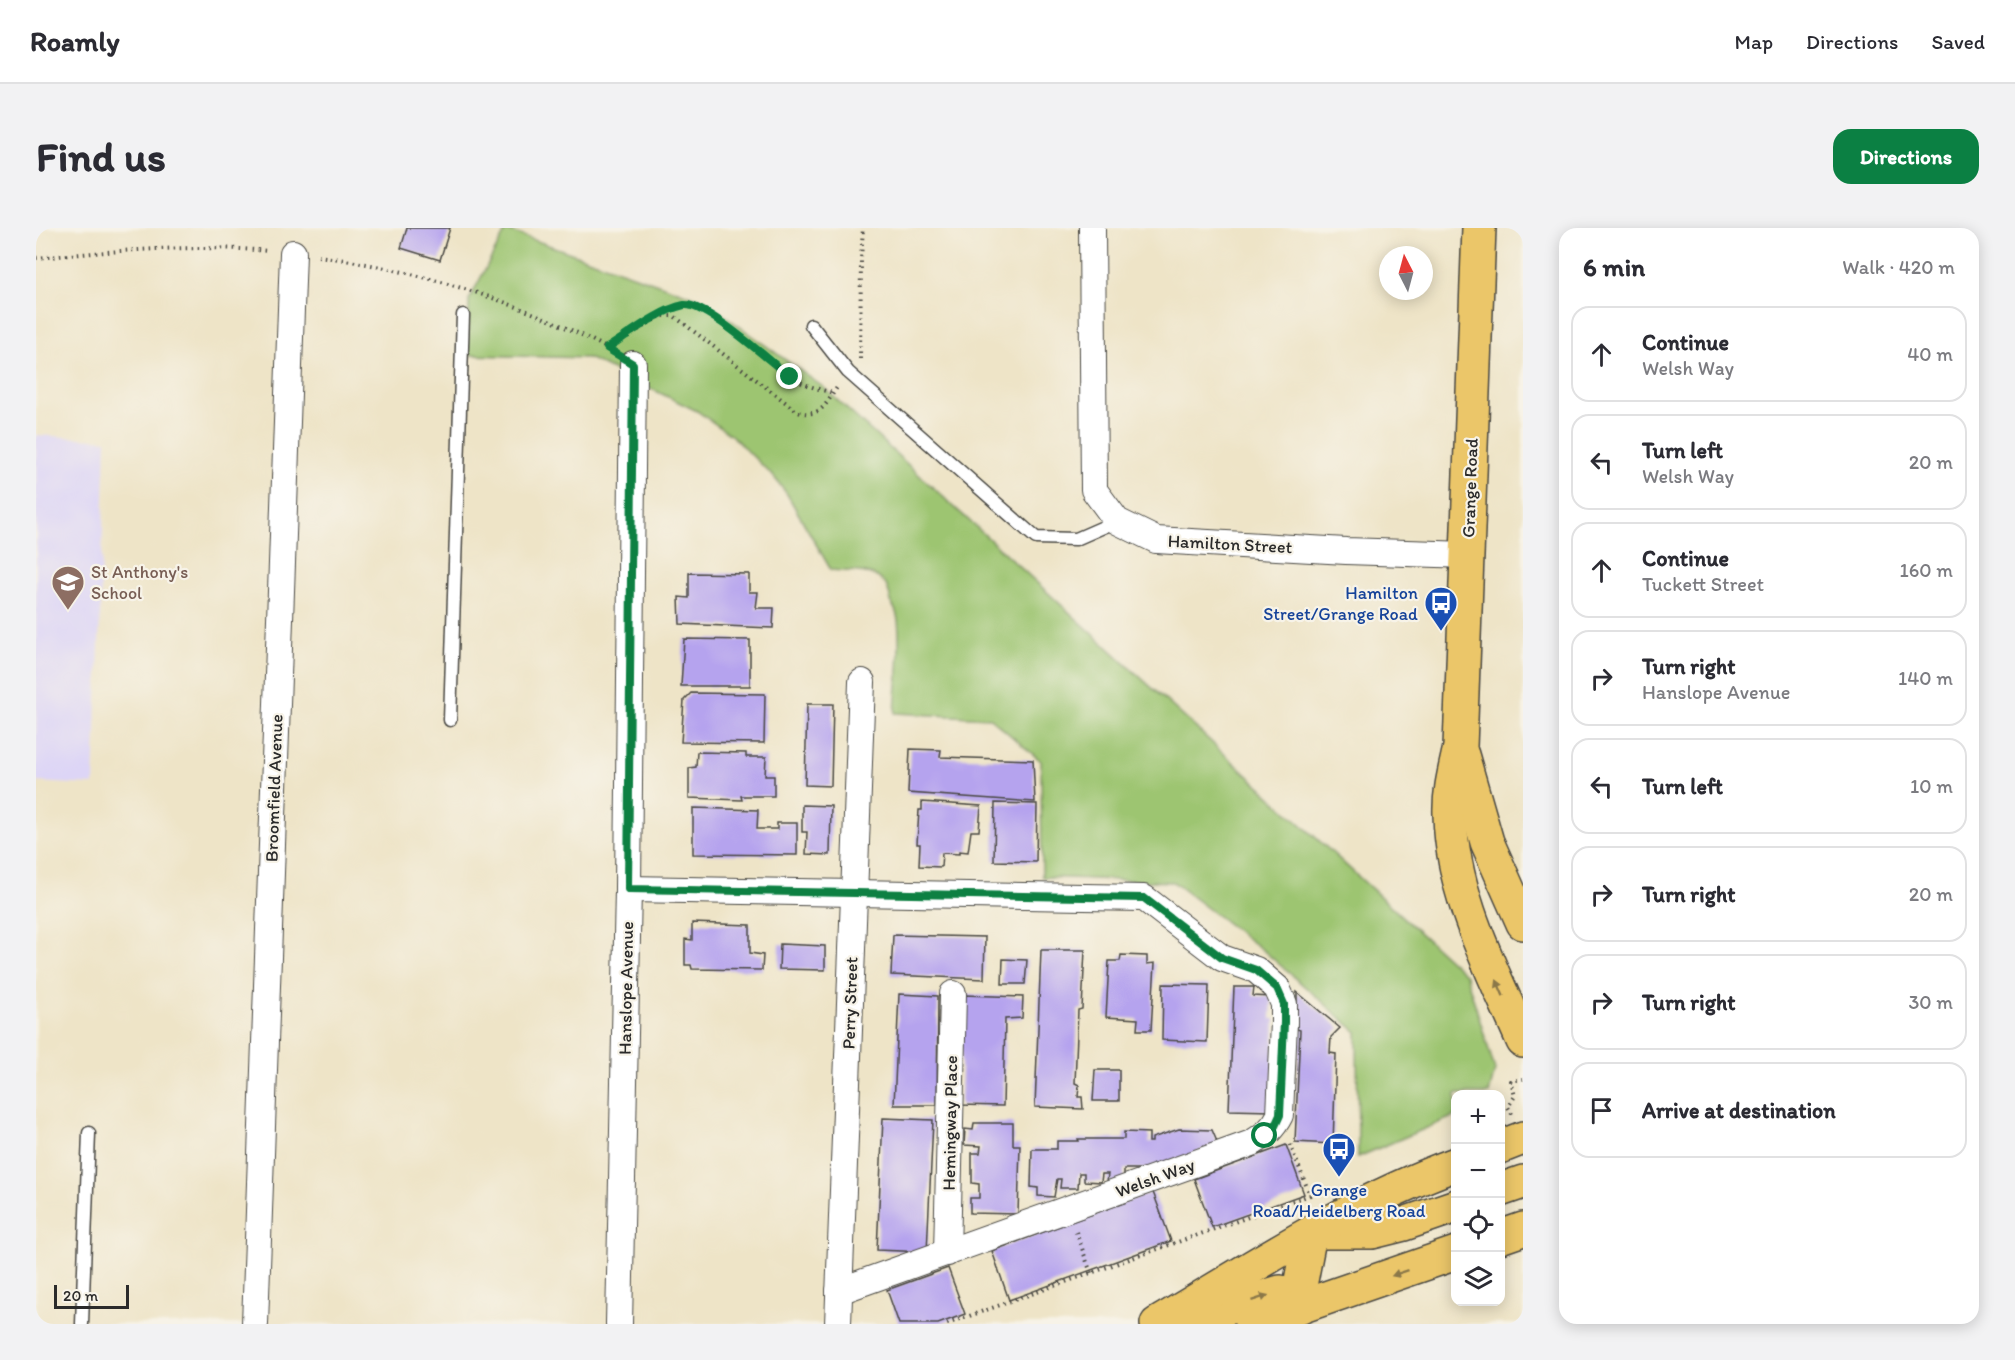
<!DOCTYPE html>
<html lang="en">
<head>
<meta charset="utf-8">
<style>
	body { margin:0; font-family:Itim,sans-serif; background:#f2f2f3; color:#2b2b33 }
	.controls { position:absolute; right:18px; bottom:18px; display:grid; overflow:hidden; border-radius:12px; box-shadow:0 3px 15px #0003 }
	.controls button { width:54px; height:54px; display:grid; place-items:center; padding:0; border:0; border-bottom:2px solid #e1e1e2; background:#fff; color:#2b2b33; font:30px sans-serif }
	.compass { position:absolute; left:1343px; top:18px; width:54px; height:54px; border-radius:50%; background:#fff; box-shadow:0 3px 15px #0003; rotate:354deg }
	.scale { position:absolute; left:18px; bottom:15px; width:75px; box-sizing:border-box; padding-left:6px; border:3px solid #2b2b2b; border-top:0; font-size:16px; line-height:21px; white-space:nowrap; color:#2b2b2b; -webkit-text-stroke:4px #f7f3e8; paint-order:stroke }
	.stop { position:absolute; width:18px; height:18px; margin:-14px; border:4px solid #0b8043; border-radius:50%; background:#fff }
	.stop.end { background:#0b8043; border-color:#fff; box-shadow:0 2px 6px #0008 }
	.list { margin:0; padding:0; list-style:none }
	h2 { display:flex; justify-content:space-between; align-items:center; height:78px; margin:0; padding:0 24px; font-size:26px }
	h2 small { font-size:20px; font-weight:400; color:#7c7c81 }
	.list li { display:grid; grid-template-columns:39px 1fr auto; gap:18px; align-items:center; box-sizing:border-box; height:96px; margin:0 12px 12px; padding:0 12px; border:2px solid #e1e1e2; border-radius:18px }
	.list b { display:block; font-size:22px; white-space:nowrap }
	.list p { margin:0; font-size:20px; white-space:nowrap; color:#7c7c81 }
	.list em { font-size:20px; font-style:normal; color:#7c7c81 }
	.icon { flex:none; width:33px; height:33px; fill:none; stroke:currentColor; stroke-width:2; stroke-linecap:round; stroke-linejoin:round }
	.map { position:relative; flex:none; width:1487px; height:1096px; overflow:hidden; border-radius:18px }
	header { display:flex; align-items:center; gap:36px; box-sizing:border-box; height:84px; padding:0 30px; background:#fff; border-bottom:2px solid #e1e1e2 }
	header strong { font-size:28px }
	nav { display:flex; gap:33px; margin-inline-start:auto; font-size:21px }
	.intro { display:flex; align-items:center; justify-content:space-between; box-sizing:border-box; height:144px; padding:0 36px }
	h1 { margin:0; font-size:42px }
	.button { padding:15px 27px; border-radius:18px; background:#0b8043; color:#fff; font-size:21px; font-weight:700 }
	main { display:flex; gap:36px; padding:0 36px }
	aside { flex:1; background:#fff; border-radius:18px; box-shadow:0 3px 15px #0003 }
	.map>svg:first-child { display:block }
	.built { fill:#ddd5f6 }
	.green { fill:#9dc571; stroke:#64784e; stroke-width:1.5 }
	.building { fill:#b5a3ee }
	.lines { fill:none; stroke-linecap:round; stroke-linejoin:round }
	.lane-casing { stroke:#484742; stroke-width:15 }
	.street-casing { stroke:#484742; stroke-width:28 }
	.primary-casing { stroke:#484742; stroke-width:36 }
	.path { stroke:#484742; stroke-width:4; stroke-dasharray:1.5 4.5; stroke-linecap:butt }
	.lane { stroke:#fff; stroke-width:12 }
	.street { stroke:#fff; stroke-width:26 }
	.primary { stroke:#ebc669; stroke-width:33 }
	.oneway { fill:#8b784a }
	.route { stroke:#0b8043; stroke-width:8 }
	.labels { text-anchor:middle; dominant-baseline:central; stroke-width:4.5; stroke-linejoin:round; paint-order:stroke }
	.street-label { font-size:18px; fill:#2b2b2b; stroke:#f7f3e8 }
	.education-label { font-size:18px; fill:#785e54; stroke:#f7f3e8; text-anchor:start }
	.transit-label { font-size:18px; fill:#164399; stroke:#f7f3e8; text-anchor:end }
</style>
</head>
<body>
<header>
<strong>Roamly</strong>
<nav><a>Map</a><a>Directions</a><a>Saved</a></nav>
</header>
<div class="intro"><h1>Find us</h1><a class="button">Directions</a></div>
<main>
<div class="map">
<svg width="1487" height="1096" viewBox="0 0 1487 1096">
	<rect width="100%" height="100%" fill="#f7f3e8"/>
	<filter id="ink" filterUnits="userSpaceOnUse"><feTurbulence type="fractalNoise" baseFrequency=".0167" numOctaves="2"/><feDisplacementMap in="SourceGraphic" scale="12" xChannelSelector="R" yChannelSelector="G"/><feConvolveMatrix kernelMatrix="1 2 1 2 8 2 1 2 1" color-interpolation-filters="sRGB"/></filter>
	<filter id="wash" filterUnits="userSpaceOnUse"><feTurbulence type="fractalNoise" baseFrequency=".008" numOctaves="4" result="noise"/><feDisplacementMap in="SourceGraphic" scale="24" xChannelSelector="R" yChannelSelector="G"/><feGaussianBlur stdDeviation="1.35" result="paint"/><feColorMatrix in="noise" values="0 0 0 0 0 0 0 0 0 0 0 0 0 0 0 0 0 1.4 0 .05"/><feComposite in="paint" operator="in"/></filter>
	<g filter="url(#wash)">
		<rect width="100%" height="100%" fill="#eee4c7"/>
		<polygon class="built" points="0,207 70,212 58,557 0,554"/>
		<path class="green" d="M470 2 667 72 787 159 1430 747 1459 842 1453 866H1420L1419 888 1322 929 1321 804 1229 724 1137 654 1006 649 1005 533 954 490 859 485C860 463 867 402 860 384 859 381 857 378 856 376 852 365 854 356 841 349 828 342 809 344 795 342L751 266 738 249 696 208 661 183 552 130 432 127 433 72Z"/>
		<g id="blocks">
			<g class="building">
				<polygon points="371,0 414,0 404,32 365,20"/>
				<polygon points="653,345 713,346 713,364 722,364 720,380 738,380 737,400 644,396 643,369 653,370"/>
				<polygon points="648,411 714,412 714,458 645,458"/>
				<polygon points="655,465 729,466 728,515 645,514 648,472"/>
				<polygon points="771,476 797,476 795,558 769,557"/>
				<polygon points="874,521 905,522 904,529 997,532 999,574 872,565"/>
				<polygon points="661,524 710,525 710,529 730,529 729,548 738,548 738,568 705,568 706,572 653,570 653,540 660,539"/>
				<polygon points="886,574 945,578 943,603 935,603 932,624 923,623 923,626 906,625 905,639 883,638 884,616 881,616 883,582 886,582"/>
				<polygon points="959,575 1001,576 1000,634 958,633"/>
				<polygon points="766,577 795,578 794,627 770,626 771,604 766,604"/>
				<polygon points="657,580 722,582 721,601 741,601 741,595 761,595 761,627 657,626"/>
				<polygon points="656,695 714,697 714,725 727,727 726,742 656,741 655,737 649,737 649,711 656,712"/>
				<polygon points="857,707 949,709 948,751 855,747"/>
				<polygon points="744,716 789,718 789,742 743,741"/>
				<polygon points="1005,722 1049,722 1046,781 1042,782 1039,855 1043,857 1042,869 1046,869 1047,881 999,879"/>
				<polygon points="1085,727 1111,728 1111,736 1119,735 1115,802 1101,802 1102,791 1070,789 1073,733 1084,733"/>
				<polygon points="967,731 991,732 989,756 966,756"/>
				<polygon points="1127,756 1173,757 1171,814 1126,812"/>
				<polygon points="1198,759 1218,759 1217,768 1236,769 1235,791 1239,791 1236,883 1193,882"/>
				<polygon points="1261,764 1304,800 1295,809 1294,825 1300,826 1297,916 1259,914 1264,802 1261,801"/>
				<polygon points="863,766 902,768 901,877 858,877"/>
				<polygon points="927,767 987,769 986,790 969,791 967,878 924,877"/>
				<polygon points="1059,842 1083,842 1083,873 1057,873"/>
				<polygon points="847,890 897,892 891,1024 841,1022"/>
				<polygon points="938,895 977,895 977,917 984,917 982,986 934,985 934,970 943,970 943,956 936,955 936,925 944,925 945,918 928,917 929,901 937,902"/>
				<polygon points="1143,901 1176,902 1182,916 1120,940 1117,936 1117,941 1088,941 1088,955 1071,954 1072,946 1066,946 1065,954 1048,953 1048,945 1043,945 1042,960 1024,960 1025,951 1021,951 1018,969 1002,968 1002,960 995,959 996,921 1021,921 1021,913 1043,913 1042,911 1088,911 1088,904 1113,905 1113,914 1116,914 1116,910"/>
				<polygon points="1250,917 1268,966 1176,999 1158,951"/>
				<polygon points="1117,964 1135,1013 973,1072 956,1023"/>
				<polygon points="912,1040 929,1086 902,1096 863,1096 851,1062"/>
			</g>
		</g>
	</g>
	<g filter="url(#ink)">
		<use href="#blocks" fill-opacity="0" stroke="#484742" stroke-width="1.5"/>
		<g class="lines">
			<g class="lane-casing">
				<g id="lane">
					<polyline points="775,97 812,144 1000,310 1040,311 1081,293"/>
					<polyline points="414,492 427,87"/>
					<polyline points="46,1096 53,905"/>
				</g>
			</g>
			<g class="street-casing">
				<g id="street">
					<polyline points="1056,0 1058,262 1081,293 1120,312 1310,323 1432,327"/>
					<path d="M592 661 1108 670 1186 730 1220 742 1241 760 1248 776V794L1244 887C1237 901 1229 907 1216 915L803 1063"/>
					<polyline points="911,1025 917,766"/>
					<polyline points="219,1096 257,25"/>
					<polyline points="583,1096 592,661 597,136"/>
					<polyline points="802,1096 826,454"/>
				</g>
			</g>
			<g class="primary-casing">
				<g id="primary">
					<path d="M1443 0 1424 519C1419 542 1413 564 1414 587 1416 668 1456 741 1487 813"/>
					<polyline points="1426,527 1451,614 1487,695"/>
					<polyline points="1464,919 1487,910"/>
					<polyline points="1464,962 1487,954"/>
					<polyline points="1279,1004 1336,1004 1368,996 1420,978"/>
					<polyline points="1464,1009 1487,1001"/>
					<polyline points="1263,1080 1264,1058 1274,1006"/>
					<polyline points="1149,1089 1179,1084 1244,1064"/>
					<path d="M1121 1096C1218 1039 1313 975 1420 936"/>
					<polyline points="1215,1096 1420,1025"/>
				</g>
			</g>
			<g class="path">
				<path d="M282 28C378 41 491 75 576 123"/>
				<path d="M0 30C77 23 156 16 233 23"/>
				<path d="M624 87C632 83 642 77 650 77 675 76 730 133 753 148 767 157 782 161 797 165"/>
				<path d="M571 121 624 88H638L762 184C786 190 790 175 802 158"/>
				<polyline points="824,131 825,31 827,0"/>
				<polyline points="1476,886 1472,879 1479,868 1475,853 1487,851"/>
				<polyline points="1040,1004 1055,1045"/>
				<polyline points="911,1096 1274,967 1254,916"/>
			</g>
			<use href="#lane" class="lane"/>
			<use href="#street" class="street"/>
			<use href="#primary" class="primary"/>
		</g>
		<defs><path id="oneway-solid" d="M-6-.8H1V-3.2L6.5 0L1 3.2V.8H-6Z" transform="scale(1.5)"/></defs>
		<g class="oneway">
			<use href="#oneway-solid" transform="translate(1464 760) rotate(-113)"/>
			<use href="#oneway-solid" transform="translate(1364 1045) rotate(161)"/>
			<use href="#oneway-solid" transform="translate(1224 1070) rotate(-18)"/>
		</g>
	</g>
	<g class="lines" filter="url(#ink)">
		<path class="route" d="M754 149C735 134 669 74 648 77 623 82 592 107 571 120L597 136 592 661 1108 670 1186 730 1220 742 1241 760 1248 776V794L1244 887 1239 898 1229 908"/>
	</g>
	<defs>
		<g id="school-pin" transform="scale(1.725)"><path d="M0 17L-7.5 6A9.5 9.5 0 1 1 7.5 6Z" fill="#8d6e63" stroke="#f7f3e8"/><path d="M0-5L7-2L0 1L-7-2ZM-4 1L0 2.5L4 1V4Q0 6-4 4Z" fill="#fff"/></g>
		<g id="bus-pin" transform="scale(1.725)"><path d="M0 17L-7.5 6A9.5 9.5 0 1 1 7.5 6Z" fill="#1a4fb4" stroke="#f7f3e8"/><path d="M-5-6H5V4H4V6H2V4H-2V6H-4V4H-5ZM-3.5-4V0h7V-4ZM-3.5 1.2v1.5H-2V1.2ZM2 1.2v1.5H3.5V1.2Z" fill="#fff"/></g>
	</defs>
	<g fill-rule="evenodd">
		<use href="#school-pin" x="32" y="354"/>
		<use href="#bus-pin" x="1405" y="375"/>
		<use href="#bus-pin" x="1303" y="921"/>
	</g>
	<g class="labels">
		<g class="street-label">
			<text transform="translate(1434 260) rotate(-88)">Grange Road</text>
			<text transform="translate(1194 316) rotate(3)">Hamilton Street</text>
			<text transform="translate(238 560) rotate(-88)">Broomfield Avenue</text>
			<text transform="translate(590 760) rotate(-89)">Hanslope Avenue</text>
			<text transform="translate(814 775) rotate(-88)">Perry Street</text>
			<text transform="translate(914 895) rotate(-89)">Hemingway Place</text>
			<text transform="translate(1119 950) rotate(-20)">Welsh Way</text>
		</g>
		<g class="education-label">
			<text x="55" y="344">St Anthony's<tspan x="55" dy="21">School</tspan></text>
		</g>
		<g class="transit-label">
			<text x="1382" y="365">Hamilton<tspan x="1382" dy="21">Street/Grange Road</tspan></text>
			<text x="1303" y="962" text-anchor="middle">Grange<tspan x="1303" dy="21">Road/Heidelberg Road</tspan></text>
		</g>
	</g>
</svg>
<div class="controls">
<button>+</button>
<button>−</button>
<button><svg class="icon" aria-label="locate" viewBox="0 0 24 24"><circle cx="12" cy="12" r="6"/><path d="M12 2v4M12 18v4M2 12h4M18 12h4"/></svg></button>
<button><svg class="icon" aria-label="layers" viewBox="0 0 24 24"><path d="M12 4l9 5-9 5-9-5zM3 14l9 5 9-5"/></svg></button>
</div>
<svg class="compass" viewBox="-18 -18 36 36"><path d="M0-13l5 13h-10z" fill="#e53935"/><path d="M0 13l5-13h-10z" fill="#7c7c81"/></svg>
<div class="scale">20 m</div>
<div class="stop" style="left:1229px;top:908px"></div>
<div class="stop end" style="left:754px;top:149px"></div>
</div>
<aside>
<h2>6 min<small>Walk · 420 m</small></h2>
<ul class="list">
<li><svg class="icon" aria-label="ahead" viewBox="0 0 24 24"><path d="M12 20V5M6 11l6-6 6 6"/></svg><div><b>Continue</b><p>Welsh Way</p></div><em>40 m</em></li>
<li><svg class="icon" aria-label="left" viewBox="0 0 24 24"><path d="M17 20v-9H6M10 6l-5 5 5 5"/></svg><div><b>Turn left</b><p>Welsh Way</p></div><em>20 m</em></li>
<li><svg class="icon" aria-label="ahead" viewBox="0 0 24 24"><path d="M12 20V5M6 11l6-6 6 6"/></svg><div><b>Continue</b><p>Tuckett Street</p></div><em>160 m</em></li>
<li><svg class="icon" aria-label="right" viewBox="0 0 24 24"><path d="M7 20v-9h11M14 6l5 5-5 5"/></svg><div><b>Turn right</b><p>Hanslope Avenue</p></div><em>140 m</em></li>
<li><svg class="icon" aria-label="left" viewBox="0 0 24 24"><path d="M17 20v-9H6M10 6l-5 5 5 5"/></svg><div><b>Turn left</b></div><em>10 m</em></li>
<li><svg class="icon" aria-label="right" viewBox="0 0 24 24"><path d="M7 20v-9h11M14 6l5 5-5 5"/></svg><div><b>Turn right</b></div><em>20 m</em></li>
<li><svg class="icon" aria-label="right" viewBox="0 0 24 24"><path d="M7 20v-9h11M14 6l5 5-5 5"/></svg><div><b>Turn right</b></div><em>30 m</em></li>
<li><svg class="icon" aria-label="arrive" viewBox="0 0 24 24"><path d="M6 21V4h12l-3 4 3 4H6"/></svg><div><b>Arrive at destination</b></div></li>
</ul>
</aside>
</main>
</body>
</html>
